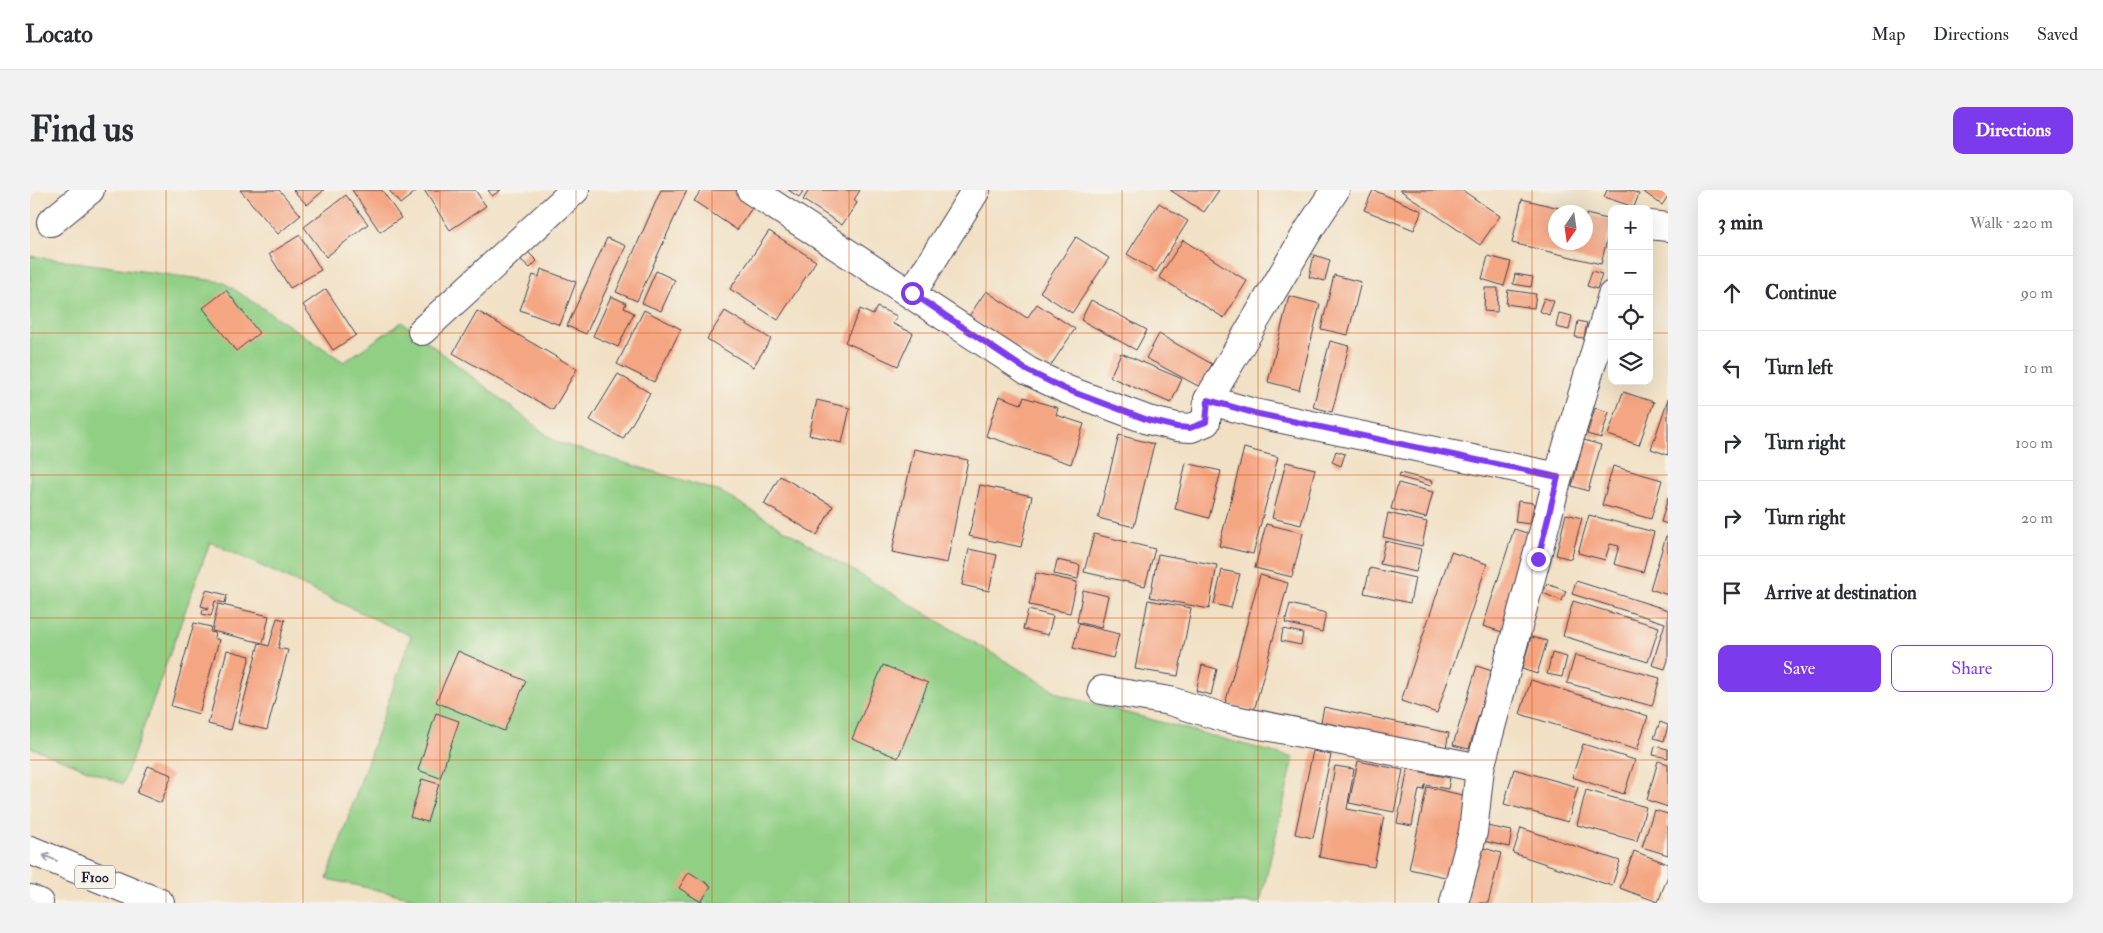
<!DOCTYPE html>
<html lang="en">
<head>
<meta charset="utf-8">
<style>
	body { margin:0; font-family:"IM FELL Double Pica",serif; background:#f2f2f3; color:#2b2b33 }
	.controls { position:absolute; right:15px; top:15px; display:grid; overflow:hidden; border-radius:10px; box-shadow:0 5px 20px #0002 }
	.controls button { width:45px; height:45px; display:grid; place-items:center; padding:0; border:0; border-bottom:1px solid #e1e1e2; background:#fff; color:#2b2b33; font:25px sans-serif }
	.compass { position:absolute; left:1518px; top:15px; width:45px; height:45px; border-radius:50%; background:#fff; box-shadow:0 5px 20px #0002; rotate:193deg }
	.stop { position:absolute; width:15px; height:15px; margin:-11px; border:4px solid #7c3aed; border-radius:50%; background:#fff }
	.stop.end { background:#7c3aed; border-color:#fff; box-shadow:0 1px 5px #0008 }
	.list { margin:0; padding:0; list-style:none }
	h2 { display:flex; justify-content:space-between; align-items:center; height:65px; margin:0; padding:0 20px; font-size:21px }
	h2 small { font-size:16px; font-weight:400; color:#7c7c81 }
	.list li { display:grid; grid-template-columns:32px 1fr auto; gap:15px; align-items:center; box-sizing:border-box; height:75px; padding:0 20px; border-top:1px solid #e1e1e2 }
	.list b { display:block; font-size:19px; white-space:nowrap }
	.list em { font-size:16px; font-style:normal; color:#7c7c81 }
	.actions { display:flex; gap:10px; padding:15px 20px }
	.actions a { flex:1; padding:11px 0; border:1px solid #7c3aed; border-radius:10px; text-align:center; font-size:18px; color:#7c3aed }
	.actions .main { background:#7c3aed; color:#fff }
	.icon { flex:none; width:28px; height:28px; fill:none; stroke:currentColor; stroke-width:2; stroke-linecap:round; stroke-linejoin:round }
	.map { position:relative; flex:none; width:1638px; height:713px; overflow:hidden; border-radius:10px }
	header { display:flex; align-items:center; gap:30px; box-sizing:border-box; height:70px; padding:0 25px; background:#fff; border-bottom:1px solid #e1e1e2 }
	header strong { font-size:24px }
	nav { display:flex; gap:28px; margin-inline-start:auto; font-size:18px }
	.intro { display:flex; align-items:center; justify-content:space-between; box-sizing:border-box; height:120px; padding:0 30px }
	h1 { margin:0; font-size:35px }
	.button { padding:12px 22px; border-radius:10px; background:#7c3aed; color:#fff; font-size:18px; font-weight:700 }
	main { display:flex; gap:30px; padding:0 30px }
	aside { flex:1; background:#fff; border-radius:10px; box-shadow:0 5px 20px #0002 }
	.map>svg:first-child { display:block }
	.green { fill:#91cf85; stroke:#5a7860 }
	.building { fill:#f4a582 }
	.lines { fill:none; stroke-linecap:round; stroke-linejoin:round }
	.minor-casing { stroke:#413e50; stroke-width:30 }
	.highway-casing { stroke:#413e50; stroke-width:30 }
	.minor { stroke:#fff; stroke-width:28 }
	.highway { stroke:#fff; stroke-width:28 }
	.oneway { stroke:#9c9ca7 }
	.route { stroke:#7c3aed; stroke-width:6 }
	.grid { fill:none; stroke:#d45411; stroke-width:1; stroke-opacity:0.55 }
	.labels { text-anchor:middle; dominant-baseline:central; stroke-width:5; stroke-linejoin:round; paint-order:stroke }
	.shield { fill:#f7f3e8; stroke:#62616f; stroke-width:1 }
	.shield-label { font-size:14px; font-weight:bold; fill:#22223b }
</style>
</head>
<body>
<header>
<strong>Locato</strong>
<nav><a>Map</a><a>Directions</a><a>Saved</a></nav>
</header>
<div class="intro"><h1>Find us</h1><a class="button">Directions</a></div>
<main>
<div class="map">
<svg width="1638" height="713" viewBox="0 0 1638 713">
	<rect width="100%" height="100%" fill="#f7f3e8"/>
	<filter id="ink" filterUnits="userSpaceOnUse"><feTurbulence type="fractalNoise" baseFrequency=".02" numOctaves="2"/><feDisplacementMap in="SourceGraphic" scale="10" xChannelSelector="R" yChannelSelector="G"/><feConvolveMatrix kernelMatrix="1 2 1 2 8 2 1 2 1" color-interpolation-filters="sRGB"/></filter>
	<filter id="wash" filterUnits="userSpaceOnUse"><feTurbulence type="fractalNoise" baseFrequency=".0096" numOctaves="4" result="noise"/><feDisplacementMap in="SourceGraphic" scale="20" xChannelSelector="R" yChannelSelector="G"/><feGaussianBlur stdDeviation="1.12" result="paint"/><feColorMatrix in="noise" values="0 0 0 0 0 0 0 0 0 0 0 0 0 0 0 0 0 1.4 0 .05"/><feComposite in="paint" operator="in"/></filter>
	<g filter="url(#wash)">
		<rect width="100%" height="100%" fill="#f1e0c4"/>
		<polygon class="green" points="0,66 193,92 314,172 372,132 526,252 691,302 1034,506 1264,568 1230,713 407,713 297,689 381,446 180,352 93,594 0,557"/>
		<g id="blocks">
			<g class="building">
				<polygon points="210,0 249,0 271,25 248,44"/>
				<polygon points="263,0 294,0 277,15"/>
				<polygon points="322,0 352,0 371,28 350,42"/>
				<polygon points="359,0 388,0 370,14"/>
				<polygon points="394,0 445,0 456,16 420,40"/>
				<polygon points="458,0 471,0 462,6"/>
				<polygon points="631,0 657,0 607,111 586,102"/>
				<polygon points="671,0 707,0 726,12 707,40 664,11"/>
				<polygon points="758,0 774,0 769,7"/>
				<polygon points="779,0 830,0 824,10 827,13 812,35 773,10"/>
				<polygon points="1140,0 1189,0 1174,22"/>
				<polygon points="1343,0 1392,21 1384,40 1334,20"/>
				<polygon points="1370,0 1432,0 1470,26 1450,55"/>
				<polygon points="1577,0 1599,0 1609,4 1604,17 1574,7"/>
				<polygon points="1611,0 1638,0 1638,6 1632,15"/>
				<polygon points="316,5 338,34 296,67 274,37"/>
				<polygon points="1492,9 1546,22 1526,22 1526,52 1556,52 1556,24 1582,30 1571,74 1482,53"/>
				<polygon points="1129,13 1158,31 1126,82 1097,64"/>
				<polygon points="739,41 786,71 748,130 700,99"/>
				<polygon points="270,45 291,80 260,98 239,64"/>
				<polygon points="1046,47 1079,68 1042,123 1010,102"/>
				<polygon points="577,48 596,56 556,144 537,136"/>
				<polygon points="1153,50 1217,91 1194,128 1129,87"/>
				<polygon points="498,62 507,71 500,78 490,69"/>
				<polygon points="1284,65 1300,70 1295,91 1279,87"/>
				<polygon points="1458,66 1481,72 1474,96 1452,89"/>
				<polygon points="511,79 546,92 530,135 490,120 503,85 509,87"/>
				<polygon points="626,81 645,90 631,121 612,113"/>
				<polygon points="1562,81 1572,84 1567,99 1557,96"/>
				<polygon points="1485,84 1503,87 1501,97 1483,94"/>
				<polygon points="1304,85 1331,92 1318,145 1291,139"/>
				<polygon points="1455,98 1468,98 1467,122 1454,121"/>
				<polygon points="296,99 326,145 303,160 273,115"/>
				<polygon points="196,100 229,143 206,161 173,118"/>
				<polygon points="1478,100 1506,104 1504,118 1476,114"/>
				<polygon points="956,101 997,128 1007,114 1045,139 1019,178 939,126"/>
				<polygon points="581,106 596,113 594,118 604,123 588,157 563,146"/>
				<polygon points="1259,106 1290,114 1269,200 1238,192"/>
				<polygon points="1514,108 1524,111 1519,125 1509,121"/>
				<polygon points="1061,110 1117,140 1106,160 1051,130"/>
				<polygon points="847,117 867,126 863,134 883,143 868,176 815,152 830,119 843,125"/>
				<polygon points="614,120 651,139 624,192 587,174"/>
				<polygon points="447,121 547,179 523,220 423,163"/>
				<polygon points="695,121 741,149 723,177 677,149"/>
				<polygon points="1529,123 1542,126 1539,140 1526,137"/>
				<polygon points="1548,131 1557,133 1554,148 1545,147"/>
				<polygon points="1129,144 1182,174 1170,197 1116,168"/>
				<polygon points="1300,151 1319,156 1302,222 1283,217"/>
				<polygon points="1091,163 1152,189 1141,213 1080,187"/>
				<polygon points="588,184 620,203 593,249 560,230"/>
				<polygon points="1593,202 1624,212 1609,255 1578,245"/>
				<polygon points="969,206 991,214 994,207 1028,218 1026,225 1054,234 1041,274 956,246"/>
				<polygon points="1638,209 1638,265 1621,259"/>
				<polygon points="787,210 820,218 812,253 779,245"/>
				<polygon points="1565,218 1579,222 1571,248 1557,244"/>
				<polygon points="1089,245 1124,254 1104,337 1068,328"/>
				<polygon points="1554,250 1571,255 1558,301 1542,296"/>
				<polygon points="1214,258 1248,267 1223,364 1189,356"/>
				<polygon points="884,259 938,270 917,373 862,362"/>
				<polygon points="1306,261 1315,264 1311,276 1302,272"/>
				<polygon points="1256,272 1285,279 1271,335 1242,328"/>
				<polygon points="1156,273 1191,281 1179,328 1145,319"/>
				<polygon points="1583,276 1632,290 1621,329 1572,315"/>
				<polygon points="1370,283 1403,291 1401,296 1369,287"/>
				<polygon points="750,286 803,316 787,345 734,314"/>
				<polygon points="1368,293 1403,302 1396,328 1361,319"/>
				<polygon points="950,295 1002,306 991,357 939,346"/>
				<polygon points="1638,307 1638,334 1631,332"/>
				<polygon points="1488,311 1504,313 1500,334 1485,332"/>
				<polygon points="1358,323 1397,332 1392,356 1353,347"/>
				<polygon points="1536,324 1552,328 1541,369 1526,365"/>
				<polygon points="1559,325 1624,342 1613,382 1584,374 1589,356 1580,354 1575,370 1548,363"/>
				<polygon points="1236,334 1273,343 1262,387 1225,378"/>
				<polygon points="1484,339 1503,345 1472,442 1453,436"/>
				<polygon points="1064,344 1125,359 1115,396 1054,382"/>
				<polygon points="1636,346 1638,347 1638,405 1620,399"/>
				<polygon points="1355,351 1391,359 1386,382 1350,374"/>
				<polygon points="939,359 967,365 959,401 932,395"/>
				<polygon points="1421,362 1457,374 1407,523 1371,511"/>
				<polygon points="1128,364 1187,375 1179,419 1120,407"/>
				<polygon points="1027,370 1050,375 1048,389 1024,384"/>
				<polygon points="1340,378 1385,388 1380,413 1334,403"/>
				<polygon points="1192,380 1210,384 1201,418 1184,414"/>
				<polygon points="1006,383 1047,392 1040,423 999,415"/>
				<polygon points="1230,385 1258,393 1224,521 1195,514"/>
				<polygon points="1546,391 1638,420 1638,470 1635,479 1622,475 1635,433 1542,404"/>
				<polygon points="1517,394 1536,401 1532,411 1513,403"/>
				<polygon points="176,400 197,405 195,413 185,411 181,426 172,424 173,419 177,420 178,418 171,416"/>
				<polygon points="1053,400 1078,406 1071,438 1047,432"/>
				<polygon points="1118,410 1161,418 1148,486 1105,479"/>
				<polygon points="1543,411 1629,437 1618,472 1533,446"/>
				<polygon points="188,414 239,426 233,453 182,441"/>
				<polygon points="1260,414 1296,423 1292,442 1255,433"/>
				<polygon points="998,420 1023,426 1018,445 993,439"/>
				<polygon points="247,428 255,430 248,458 258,460 237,540 208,533 229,453 239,456"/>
				<polygon points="164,433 181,437 180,442 185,443 184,448 189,450 169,524 141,516"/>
				<polygon points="1049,434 1089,444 1083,468 1043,458"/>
				<polygon points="1253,439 1273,443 1271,455 1251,451"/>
				<polygon points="1501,447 1517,451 1507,484 1492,479"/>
				<polygon points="197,460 220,466 201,540 178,534"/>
				<polygon points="428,461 496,491 474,541 406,512"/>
				<polygon points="1522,463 1537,467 1532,487 1517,484"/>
				<polygon points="1545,465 1630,488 1622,516 1537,493"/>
				<polygon points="853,475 898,493 868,568 822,549"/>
				<polygon points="1172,475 1187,479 1181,505 1166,501"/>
				<polygon points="1447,476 1462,481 1439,559 1423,555"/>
				<polygon points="1501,490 1618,526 1607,560 1490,524"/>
				<polygon points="1294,517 1419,543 1416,558 1291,532"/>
				<polygon points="406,523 429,531 410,588 388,580"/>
				<polygon points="1630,532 1638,535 1634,551 1624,548"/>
				<polygon points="1553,554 1605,570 1594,604 1542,587"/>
				<polygon points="1625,556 1638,559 1638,568 1623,565"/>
				<polygon points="1283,561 1301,565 1283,648 1265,644"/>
				<polygon points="1328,571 1373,580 1364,622 1319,613"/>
				<polygon points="1628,571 1638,574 1638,617 1617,610"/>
				<polygon points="118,576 142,585 131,613 107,603"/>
				<polygon points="1305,576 1324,579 1317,619 1354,626 1344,677 1289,667"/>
				<polygon points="1378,579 1420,588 1418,599 1395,595 1394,600 1389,599 1382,636 1367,633"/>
				<polygon points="1484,579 1548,597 1538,632 1474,614"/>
				<polygon points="392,589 409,594 397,632 380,627"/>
				<polygon points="1397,597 1441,607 1424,689 1379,679"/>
				<polygon points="1556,600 1616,617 1607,651 1547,635"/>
				<polygon points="1624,620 1638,624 1638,665 1612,657"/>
				<polygon points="1457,636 1482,641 1479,657 1453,651"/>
				<polygon points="1491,638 1590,671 1582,696 1483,663"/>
				<polygon points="1447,656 1471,663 1458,713 1431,713"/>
				<polygon points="1604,661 1638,674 1638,686 1628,712 1590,698"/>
				<polygon points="659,682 681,696 671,712 649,698"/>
			</g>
		</g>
	</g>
	<g filter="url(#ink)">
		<use href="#blocks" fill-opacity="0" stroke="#413e50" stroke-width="1"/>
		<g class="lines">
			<g class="minor-casing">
				<g id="minor">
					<polyline points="721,0 998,181 1035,199 1118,230 1147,237 1161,238 1176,232 1178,210 1224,223 1528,287"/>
					<polyline points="21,32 60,0"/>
					<polyline points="1619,35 1638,37"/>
					<polyline points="882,103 946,0"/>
					<polyline points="392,141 545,0"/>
					<polyline points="1178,210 1280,38 1305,0"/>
					<polyline points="1072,500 1140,511 1195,528 1450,578"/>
					<polyline points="1424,713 1443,642 1450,578 1528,287 1582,105"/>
				</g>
			</g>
			<g class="highway-casing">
				<g id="highway">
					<polyline points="0,660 130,713"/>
					<polyline points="0,709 9,713"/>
				</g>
			</g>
			<use href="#minor" class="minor"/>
			<use href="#highway" class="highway"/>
		</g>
		<defs><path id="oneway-shaft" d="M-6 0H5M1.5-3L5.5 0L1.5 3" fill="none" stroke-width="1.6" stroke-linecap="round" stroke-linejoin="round" transform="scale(1.25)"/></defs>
		<use class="oneway" href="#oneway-shaft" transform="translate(20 668) rotate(-158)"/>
	</g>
	<g class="lines" filter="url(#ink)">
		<polyline class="route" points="882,103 998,181 1035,199 1118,230 1147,237 1160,238 1176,232 1178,210 1224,223 1528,287 1508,369"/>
	</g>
	<path class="grid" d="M136 0V713M273 0V713M410 0V713M546 0V713M682 0V713M819 0V713M956 0V713M1092 0V713M1228 0V713M1365 0V713M1502 0V713M0 143H1582M1619 143H1638M0 285H1638M0 428H1638M0 570H1638"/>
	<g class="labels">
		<rect class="shield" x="45" y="675.5" width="40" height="23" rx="4"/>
		<g class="shield-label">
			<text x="65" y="687">F100</text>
		</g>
	</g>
</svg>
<div class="controls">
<button>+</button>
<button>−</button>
<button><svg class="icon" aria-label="locate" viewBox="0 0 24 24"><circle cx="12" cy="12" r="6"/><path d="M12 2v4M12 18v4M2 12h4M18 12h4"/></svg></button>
<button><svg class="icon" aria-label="layers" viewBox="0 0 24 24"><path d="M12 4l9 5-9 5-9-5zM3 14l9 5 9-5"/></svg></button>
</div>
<svg class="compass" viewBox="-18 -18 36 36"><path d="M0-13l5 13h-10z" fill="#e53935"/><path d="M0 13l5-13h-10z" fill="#7c7c81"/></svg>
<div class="stop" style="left:882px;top:103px"></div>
<div class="stop end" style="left:1508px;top:369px"></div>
</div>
<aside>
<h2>3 min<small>Walk · 220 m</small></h2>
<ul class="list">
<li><svg class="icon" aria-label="ahead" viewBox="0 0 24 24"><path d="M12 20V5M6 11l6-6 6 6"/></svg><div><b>Continue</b></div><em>90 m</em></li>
<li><svg class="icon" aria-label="left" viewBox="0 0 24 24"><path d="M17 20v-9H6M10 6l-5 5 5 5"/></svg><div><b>Turn left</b></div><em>10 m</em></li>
<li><svg class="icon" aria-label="right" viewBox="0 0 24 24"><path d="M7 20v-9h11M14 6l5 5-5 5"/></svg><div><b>Turn right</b></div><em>100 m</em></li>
<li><svg class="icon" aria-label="right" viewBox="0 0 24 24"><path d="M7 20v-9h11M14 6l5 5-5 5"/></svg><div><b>Turn right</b></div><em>20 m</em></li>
<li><svg class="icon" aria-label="arrive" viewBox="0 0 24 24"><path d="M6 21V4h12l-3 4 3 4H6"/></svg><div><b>Arrive at destination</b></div></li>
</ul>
<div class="actions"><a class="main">Save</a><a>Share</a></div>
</aside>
</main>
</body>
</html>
